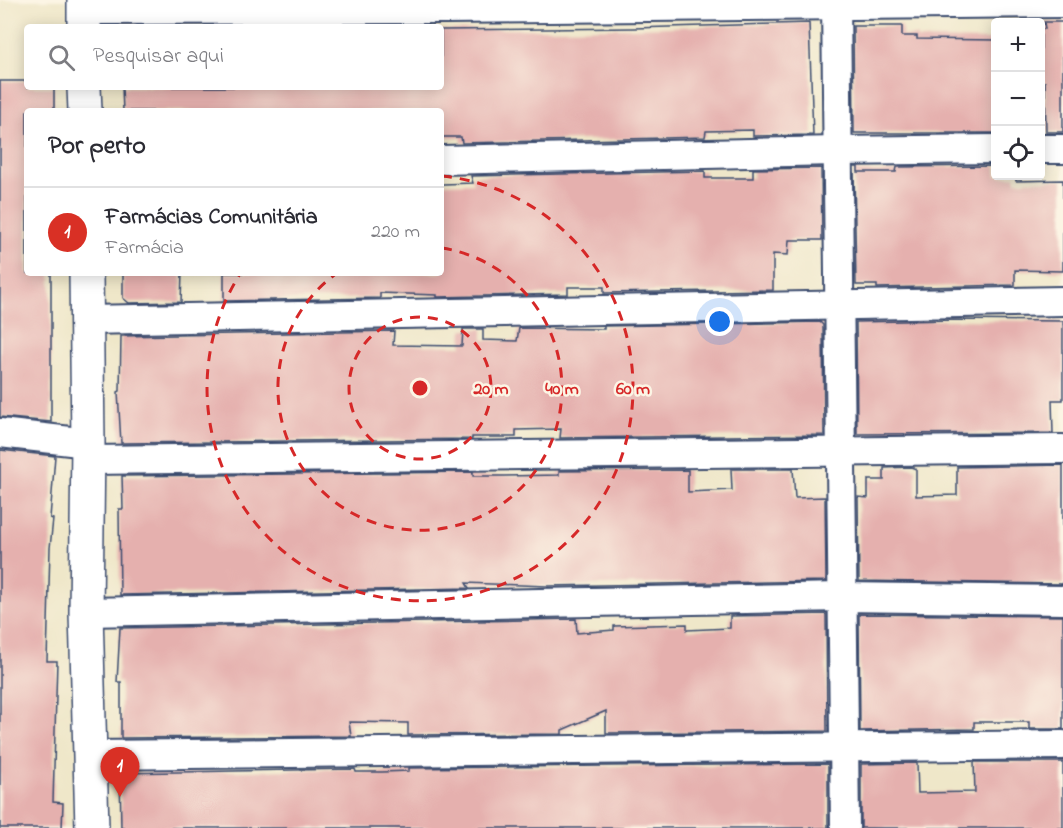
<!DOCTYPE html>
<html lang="pt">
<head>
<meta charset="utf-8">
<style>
	body { margin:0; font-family:"Indie Flower",sans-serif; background:#f2f2f3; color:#2b2b33 }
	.controls { position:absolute; right:18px; top:18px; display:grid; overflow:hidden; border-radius:6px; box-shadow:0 3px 15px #0003 }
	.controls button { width:54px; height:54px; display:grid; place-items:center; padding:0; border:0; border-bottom:2px solid #e1e1e2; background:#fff; color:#2b2b33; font:30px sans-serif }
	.you { position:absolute; left:720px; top:322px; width:21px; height:21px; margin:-15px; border:4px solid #fff; border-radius:50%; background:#1a73e8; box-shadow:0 0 0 9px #1a73e833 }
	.badge { display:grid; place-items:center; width:39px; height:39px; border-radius:50%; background:#d93025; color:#fff; font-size:20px; font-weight:700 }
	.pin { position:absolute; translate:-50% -50px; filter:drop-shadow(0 2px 3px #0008) }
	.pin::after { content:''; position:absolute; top:32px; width:21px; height:18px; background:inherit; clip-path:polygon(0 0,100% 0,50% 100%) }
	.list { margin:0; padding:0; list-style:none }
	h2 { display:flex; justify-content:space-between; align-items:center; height:78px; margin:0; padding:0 24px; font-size:26px }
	h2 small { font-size:20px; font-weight:400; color:#7c7c81 }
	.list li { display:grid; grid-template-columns:39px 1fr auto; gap:18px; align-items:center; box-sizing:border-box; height:90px; padding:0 24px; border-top:2px solid #e1e1e2 }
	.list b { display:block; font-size:22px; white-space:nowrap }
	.list p { margin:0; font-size:20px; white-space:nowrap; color:#7c7c81 }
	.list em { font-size:20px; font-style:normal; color:#7c7c81 }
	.icon { flex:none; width:33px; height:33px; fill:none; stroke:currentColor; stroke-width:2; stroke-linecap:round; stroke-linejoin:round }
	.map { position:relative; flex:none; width:1063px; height:828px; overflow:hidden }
	.search { position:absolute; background:#fff; box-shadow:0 3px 15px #0003; left:24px; top:24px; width:420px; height:66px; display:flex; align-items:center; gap:15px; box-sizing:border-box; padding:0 21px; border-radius:6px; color:#7c7c81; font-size:22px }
	.panel { position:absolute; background:#fff; box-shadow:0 3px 15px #0003; left:24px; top:108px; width:420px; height:168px; border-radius:6px }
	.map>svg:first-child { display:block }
	.building { fill:#e5b0ae }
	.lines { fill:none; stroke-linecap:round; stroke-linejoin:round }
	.minor-casing { stroke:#3b4b6e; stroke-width:32 }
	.tertiary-casing { stroke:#3b4b6e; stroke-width:36 }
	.minor { stroke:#fff; stroke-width:28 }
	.tertiary { stroke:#fff; stroke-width:33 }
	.ring { fill:none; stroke:#d62828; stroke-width:3; stroke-dasharray:10 8 }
	.centre { fill:#d62828; stroke:#fcf5e5; stroke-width:3 }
	.ring-label { font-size:18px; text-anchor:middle; font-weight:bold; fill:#d62828; stroke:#fcf5e5; stroke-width:5; stroke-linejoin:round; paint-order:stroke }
</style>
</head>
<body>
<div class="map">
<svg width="1063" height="828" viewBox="0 0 1063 828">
	<rect width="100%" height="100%" fill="#fcf5e5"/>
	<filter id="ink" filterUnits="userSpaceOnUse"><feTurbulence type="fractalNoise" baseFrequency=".0167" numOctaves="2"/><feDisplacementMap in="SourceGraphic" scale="12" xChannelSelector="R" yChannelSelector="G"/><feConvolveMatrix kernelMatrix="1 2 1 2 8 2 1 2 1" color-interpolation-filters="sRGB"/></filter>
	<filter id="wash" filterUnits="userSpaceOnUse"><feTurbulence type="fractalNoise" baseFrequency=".008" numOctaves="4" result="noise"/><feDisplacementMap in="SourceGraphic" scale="24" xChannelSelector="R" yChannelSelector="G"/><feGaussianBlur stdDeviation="1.35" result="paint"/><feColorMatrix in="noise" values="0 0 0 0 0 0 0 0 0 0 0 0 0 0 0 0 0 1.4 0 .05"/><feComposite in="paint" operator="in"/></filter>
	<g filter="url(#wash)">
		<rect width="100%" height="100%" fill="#efe7c9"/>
		<g id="blocks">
			<g class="building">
				<polygon points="1044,22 1063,22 1063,132 1046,132 1045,82 1041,82 1041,29 1045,29"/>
				<polygon points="809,23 813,135 753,136 753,130 706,131 705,137 462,143 461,137 441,137 441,111 123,111 122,87 441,87 441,30 634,28"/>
				<polygon points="853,26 902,26 902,36 917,36 917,39 996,40 996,133 854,133"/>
				<polygon points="0,81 27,81 27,87 54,87 54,111 27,111 27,273 51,273 51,422 0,417"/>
				<polygon points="996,166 996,176 1015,176 1016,181 1063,180 1063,271 1015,270 1015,285 877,288 877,285 856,285 854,167 858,167 858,172 896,172 897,167"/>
				<polygon points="821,168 822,240 789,240 788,255 773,254 773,290 604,293 604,287 568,287 568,294 437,297 437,295 380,293 380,298 224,301 224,273 441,273 441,186 443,184 473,183 471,176 705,171 705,178 753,178 753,169"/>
				<polygon points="123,273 182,273 181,302 129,303 123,298"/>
				<polygon points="952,320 1063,321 1063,400 1052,400 1053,433 857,434 856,322"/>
				<polygon points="820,322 823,325 824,435 560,438 561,429 516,430 516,437 472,437 472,439 121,443 118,392 120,391 121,336 394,331 393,345 462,346 463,329 483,329 483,340 517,341 519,328 604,329 604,326"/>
				<polygon points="0,450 55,456 50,518 53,519 50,548 47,661 57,661 53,802 63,803 62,828 0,828"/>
				<polygon points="1063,465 1063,584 859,581 858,497 868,498 868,480 884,480 884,468 911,467 916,469 916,496 957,495 957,467"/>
				<polygon points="731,469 793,469 795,498 825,497 826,581 547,586 466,583 469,588 120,595 119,509 123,509 122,476 473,472 473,476 504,476 559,475 559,471 688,470 688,492 732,490"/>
				<polygon points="826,614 827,731 606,733 606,711 562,730 562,734 408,735 408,723 349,722 351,736 121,738 121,682 117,682 120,628 576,619 577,633 614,630 614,626 687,624 687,630 730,628 730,616"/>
				<polygon points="859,614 1063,616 1063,729 1029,729 1029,722 974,722 974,729 860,731"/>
				<polygon points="974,762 1063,762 1063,828 861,828 861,764 917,763 918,793 975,792"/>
				<polygon points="828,764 828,828 121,828 120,773 355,769 356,772 382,772 409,771 409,768"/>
			</g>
		</g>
	</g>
	<g filter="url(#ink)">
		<use href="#blocks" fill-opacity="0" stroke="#3b4b6e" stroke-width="1.5"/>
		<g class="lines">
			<g class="minor-casing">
				<g id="minor">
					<polyline points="836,0 845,828"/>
					<polyline points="84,10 445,9 1063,3"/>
					<polyline points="1040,149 1063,149"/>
					<polyline points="441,160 837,151 996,149"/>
					<polyline points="87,320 1063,301"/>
					<polyline points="0,433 88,443"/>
					<polyline points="88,460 1063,449"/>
					<polyline points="86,612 842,597 1063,600"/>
					<polyline points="90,755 1063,745"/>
				</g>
			</g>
			<g class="tertiary-casing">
				<g id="tertiary">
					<polyline points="84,0 84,27"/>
					<polyline points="84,87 85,111"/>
					<polyline points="86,273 88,443 86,612 92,828"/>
				</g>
			</g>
			<use href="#minor" class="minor"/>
			<use href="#tertiary" class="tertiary"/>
		</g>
	</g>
	<g class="ring">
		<circle cx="420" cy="388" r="71"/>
		<path d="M442 248A142 142 0 1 1 337 273"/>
		<path d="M442 176A213 213 0 1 1 240 274"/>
	</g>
	<circle cx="420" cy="388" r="9" class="centre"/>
	<g class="ring-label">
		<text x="491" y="394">20 m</text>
		<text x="562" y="394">40 m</text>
		<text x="633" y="394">60 m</text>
	</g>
</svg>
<div class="controls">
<button>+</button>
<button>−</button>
<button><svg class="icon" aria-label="locate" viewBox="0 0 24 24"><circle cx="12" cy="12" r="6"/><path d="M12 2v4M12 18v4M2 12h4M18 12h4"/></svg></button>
</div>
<div class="you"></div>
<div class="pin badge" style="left:120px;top:797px">1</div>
<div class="search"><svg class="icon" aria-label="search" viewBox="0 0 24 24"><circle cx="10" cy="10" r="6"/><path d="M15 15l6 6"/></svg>Pesquisar aqui</div>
<section class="panel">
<h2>Por perto<small></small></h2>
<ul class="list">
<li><span class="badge">1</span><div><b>Farmácias Comunitária</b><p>Farmácia</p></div><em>220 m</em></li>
</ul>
</section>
</div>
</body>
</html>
